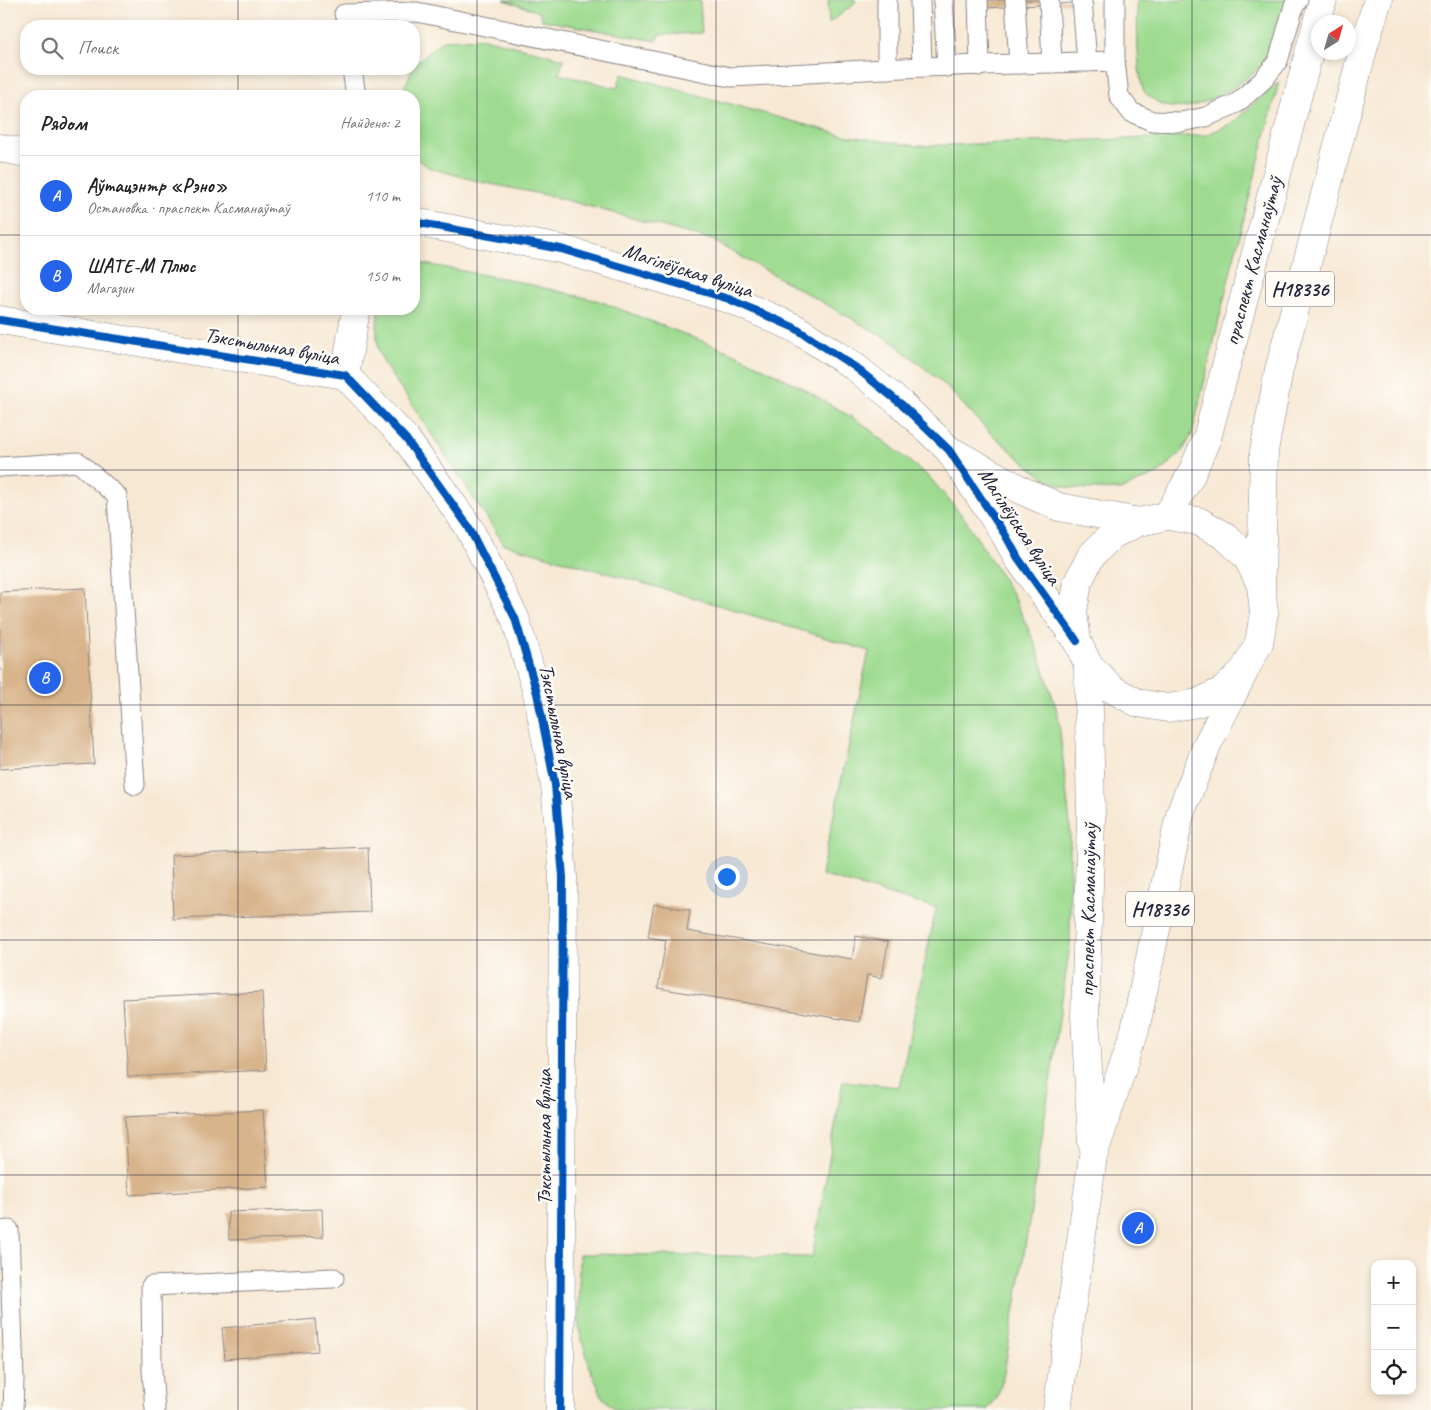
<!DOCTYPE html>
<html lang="ru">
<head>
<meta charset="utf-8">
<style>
	body { margin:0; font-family:Caveat,sans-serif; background:#f6f6f6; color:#202124 }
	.controls { position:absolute; right:15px; bottom:15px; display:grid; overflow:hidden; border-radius:10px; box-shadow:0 2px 8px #0003 }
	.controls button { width:45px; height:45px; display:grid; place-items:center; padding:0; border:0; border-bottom:1px solid #e0e0e0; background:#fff; color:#202124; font:25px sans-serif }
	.compass { position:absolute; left:1311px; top:15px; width:45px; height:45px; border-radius:50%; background:#fff; box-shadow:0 2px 8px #0003; rotate:37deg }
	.you { position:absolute; left:726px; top:876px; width:18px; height:18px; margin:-12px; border:4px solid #fff; border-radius:50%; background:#1a73e8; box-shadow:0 0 0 8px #1a73e833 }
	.badge { display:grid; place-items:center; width:32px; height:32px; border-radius:50%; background:#2563eb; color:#fff; font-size:16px; font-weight:700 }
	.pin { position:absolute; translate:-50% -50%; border:2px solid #fff; box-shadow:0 1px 5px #0006 }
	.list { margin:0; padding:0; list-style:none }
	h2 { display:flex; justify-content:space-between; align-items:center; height:65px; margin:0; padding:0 20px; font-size:21px }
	h2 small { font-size:16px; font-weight:400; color:#757577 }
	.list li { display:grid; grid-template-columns:32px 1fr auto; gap:15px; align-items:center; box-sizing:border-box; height:80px; padding:0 20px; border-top:1px solid #e0e0e0 }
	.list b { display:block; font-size:19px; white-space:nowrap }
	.list p { margin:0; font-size:16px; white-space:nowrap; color:#757577 }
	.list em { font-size:16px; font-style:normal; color:#757577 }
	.icon { flex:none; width:28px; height:28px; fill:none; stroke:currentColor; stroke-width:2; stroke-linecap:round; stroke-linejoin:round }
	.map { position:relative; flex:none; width:1431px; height:1410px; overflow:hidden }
	.search { position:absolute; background:#fff; box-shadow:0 2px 8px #0003; left:20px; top:20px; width:400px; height:55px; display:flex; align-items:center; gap:12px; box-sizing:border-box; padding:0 18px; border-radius:20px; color:#757577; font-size:19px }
	.panel { position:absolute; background:#fff; box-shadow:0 2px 8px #0003; left:20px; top:90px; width:400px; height:225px; border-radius:20px }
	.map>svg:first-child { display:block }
	.green { fill:#9edb90; stroke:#607e66 }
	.building { fill:#d8b48b }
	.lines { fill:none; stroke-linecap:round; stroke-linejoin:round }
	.service-casing { stroke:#8c8587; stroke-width:21 }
	.minor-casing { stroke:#8c8587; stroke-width:29 }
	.tertiary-casing { stroke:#8c8587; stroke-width:29 }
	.primary-casing { stroke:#8c8587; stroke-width:29 }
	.trunk-casing { stroke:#8c8587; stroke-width:29 }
	.service { stroke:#fff; stroke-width:19 }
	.minor { stroke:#fff; stroke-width:28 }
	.tertiary { stroke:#fff; stroke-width:28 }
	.primary { stroke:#fff; stroke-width:28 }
	.trunk { stroke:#fff; stroke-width:28 }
	.cycleway-casing { stroke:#fdfcf7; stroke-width:11 }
	.cycleway { stroke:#0057b8; stroke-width:8 }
	.grid { fill:none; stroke:#22223b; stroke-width:1; stroke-opacity:0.55 }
	.labels { text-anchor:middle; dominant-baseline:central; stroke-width:5; stroke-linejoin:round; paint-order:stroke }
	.shield { fill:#fdfcf7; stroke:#646373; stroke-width:1 }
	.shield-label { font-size:20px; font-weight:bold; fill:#22223b }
	.street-label { font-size:21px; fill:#22223b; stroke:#fdfcf7 }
</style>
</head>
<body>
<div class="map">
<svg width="1431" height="1410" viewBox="0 0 1431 1410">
	<rect width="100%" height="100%" fill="#fdfcf7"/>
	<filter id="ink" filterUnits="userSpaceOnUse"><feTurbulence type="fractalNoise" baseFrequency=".02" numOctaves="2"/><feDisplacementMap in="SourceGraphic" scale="10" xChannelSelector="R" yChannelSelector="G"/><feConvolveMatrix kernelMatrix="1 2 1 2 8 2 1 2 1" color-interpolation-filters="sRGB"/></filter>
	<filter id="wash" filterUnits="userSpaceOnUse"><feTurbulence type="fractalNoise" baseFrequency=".0096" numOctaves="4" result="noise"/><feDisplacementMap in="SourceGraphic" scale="20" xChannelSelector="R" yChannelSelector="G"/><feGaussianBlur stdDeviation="1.12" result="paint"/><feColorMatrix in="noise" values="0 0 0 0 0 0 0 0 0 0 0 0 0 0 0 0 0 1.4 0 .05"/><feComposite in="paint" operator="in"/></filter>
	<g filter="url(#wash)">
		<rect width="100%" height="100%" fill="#f7e8d3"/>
		<g class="green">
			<polygon points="504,0 700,0 702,33 659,35 656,41 542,20 539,12"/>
			<polygon points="828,0 856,0 853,5 829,23"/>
			<path d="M1137 0H1288C1284 12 1273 53 1266 61 1245 84 1186 123 1156 101 1152 98 1146 95 1144 91 1136 75 1138 21 1137 0Z"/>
			<polygon points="484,38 564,59 559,74 617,88 622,74 842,135 917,146 1152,138 1206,135 1232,123 1279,82 1232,265 1192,434 1182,452 1159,473 1120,490 1070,488 1051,482 1031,468 987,430 945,385 893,342 712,240 551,196 481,182 430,168 418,160 414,154 414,96 400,96 415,64 443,40"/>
			<path d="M414 262 507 279 599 301 738 355 799 386 863 424 930 478 965 519 1013 595 1037 648 1058 714 1070 825V945L1032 1205 1004 1373 997 1398 987 1410H616L603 1398 591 1371 579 1330V1254L812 1257 843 1081 899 1087 936 908 821 875 869 651 685 595 504 544 403 391C379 360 373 348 379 309H414Z"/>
		</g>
		<g id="blocks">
			<g class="building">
				<polygon points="986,0 1090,0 1090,2 987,8"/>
				<polygon points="85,588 94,764 0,769 0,592"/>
				<polygon points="368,847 370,912 173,919 171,855"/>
				<polygon points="654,904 690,910 687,931 852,959 856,936 888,942 882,978 867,975 859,1022 658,988 666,940 648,937"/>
				<polygon points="262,992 266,1070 128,1077 123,999"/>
				<polygon points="263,1110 268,1187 129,1195 125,1117"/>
				<polygon points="322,1209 323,1237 229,1240 228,1212"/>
				<polygon points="315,1319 318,1351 225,1359 222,1328"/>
			</g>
		</g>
	</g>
	<g filter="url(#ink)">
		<use href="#blocks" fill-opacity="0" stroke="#8c8587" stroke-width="1"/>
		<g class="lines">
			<g class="service-casing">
				<g id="service">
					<polyline points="920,0 922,67"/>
					<polyline points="943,0 947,67"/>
					<polyline points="978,0 980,66"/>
					<polyline points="1015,0 1019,64"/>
					<polyline points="1049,0 1052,63"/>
					<polyline points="1082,0 1087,62"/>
					<polyline points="1115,0 1115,61 1119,96 1131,112 1152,121 1181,122 1206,117 1237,103 1263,80 1278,61 1294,6 1298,0"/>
					<polyline points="344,14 417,12 730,77 922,67 1115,61"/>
					<polyline points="352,69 356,96"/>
					<polyline points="887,69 887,0"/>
					<polyline points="0,467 78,462 117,496 135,785"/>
					<polyline points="0,1231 9,1230 14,1379 13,1410"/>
					<polyline points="155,1410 152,1370 151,1286 334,1278"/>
				</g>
			</g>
			<g class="minor-casing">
				<g id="minor">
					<polyline points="0,320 345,375 406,439 468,526 515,618 537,693 555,785 563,877 560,1410"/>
					<polyline points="345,375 356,309"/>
				</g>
			</g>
			<g class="tertiary-casing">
				<g id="tertiary">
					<polyline points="0,148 26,153"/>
					<polyline points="414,222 561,249 729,299 795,328 855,367 901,404 949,450 1006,536 1018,558 1077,641"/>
					<polyline points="953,452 1023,491 1059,507 1139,522"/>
				</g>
			</g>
			<g class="primary-casing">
				<g id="primary">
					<polyline points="1088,664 1091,818 1085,1016 1092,1142"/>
					<polyline points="1057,1410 1093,1156 1135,1030 1180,814 1207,745 1245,670"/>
				</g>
			</g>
			<g class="trunk-casing">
				<g id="trunk">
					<polyline points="1167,516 1191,475 1207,438 1323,0"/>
					<polyline points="1261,585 1247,557 1225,536 1198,521 1167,516 1139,522 1112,535 1091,556 1078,582 1073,612 1077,641 1088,664 1112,689 1138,703 1168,708 1198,703 1224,690 1245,669 1259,643 1264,613 1261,585 1264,451 1279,370 1365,42 1378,0"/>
				</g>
			</g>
			<use href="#service" class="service"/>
			<use href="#minor" class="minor"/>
			<use href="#tertiary" class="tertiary"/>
			<use href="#primary" class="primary"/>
			<use href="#trunk" class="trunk"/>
			<g class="cycleway-casing">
				<g id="cycleway">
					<polyline points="414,222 561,249 729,299 795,328 855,367 901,404 949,450 1006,536 1018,558 1077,641"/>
					<polyline points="0,320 345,375 406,439 468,526 515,618 537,693 555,785 563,877 560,1410"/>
				</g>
			</g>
			<use href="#cycleway" class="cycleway"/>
		</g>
	</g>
	<path class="grid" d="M238 0V26M477 0V1410M716 0V1410M954 0V1410M1192 0V1410M238 69V96M0 235H26M414 235H1431M238 309V1410M0 470H1431M0 705H1431M0 940H1431M0 1175H1431"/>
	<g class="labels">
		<g class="shield">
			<rect x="1266" y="271.5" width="68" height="35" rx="4"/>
			<rect x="1126" y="891.5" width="68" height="35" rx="4"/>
		</g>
		<g class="shield-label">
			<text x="1300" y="289">Н18336</text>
			<text x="1160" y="909">Н18336</text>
		</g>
		<g class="street-label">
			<text transform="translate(1253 261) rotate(-75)">праспект Касманаўтаў</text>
			<text transform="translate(688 270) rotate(18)">Магілёўская вуліца</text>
			<text transform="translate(272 346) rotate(10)">Тэкстыльная вуліца</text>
			<text transform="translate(1020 526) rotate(57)">Магілёўская вуліца</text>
			<text transform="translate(559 731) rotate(79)">Тэкстыльная вуліца</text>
			<text transform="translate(1088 910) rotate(-89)">праспект Касманаўтаў</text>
			<text transform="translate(544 1137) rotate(-90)">Тэкстыльная вуліца</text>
		</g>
	</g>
</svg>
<div class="controls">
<button>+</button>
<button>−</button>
<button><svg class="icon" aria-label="locate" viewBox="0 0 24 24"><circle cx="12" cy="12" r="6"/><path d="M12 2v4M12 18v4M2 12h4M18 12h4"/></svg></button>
</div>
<svg class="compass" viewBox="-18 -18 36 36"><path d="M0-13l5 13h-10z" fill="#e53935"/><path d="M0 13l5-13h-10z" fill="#757577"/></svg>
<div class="you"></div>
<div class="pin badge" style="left:1138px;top:1228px">A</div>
<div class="pin badge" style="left:45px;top:678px">B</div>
<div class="search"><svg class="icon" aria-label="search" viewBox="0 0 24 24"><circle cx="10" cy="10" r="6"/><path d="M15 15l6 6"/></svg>Поиск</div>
<section class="panel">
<h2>Рядом<small>Найдено: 2</small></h2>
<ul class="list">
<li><span class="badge">A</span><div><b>Аўтацэнтр «Рэно»</b><p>Остановка · праспект Касманаўтаў</p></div><em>110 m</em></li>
<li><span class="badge">B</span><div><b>ШАТЕ-М Плюс</b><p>Магазин</p></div><em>150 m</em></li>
</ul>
</section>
</div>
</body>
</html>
